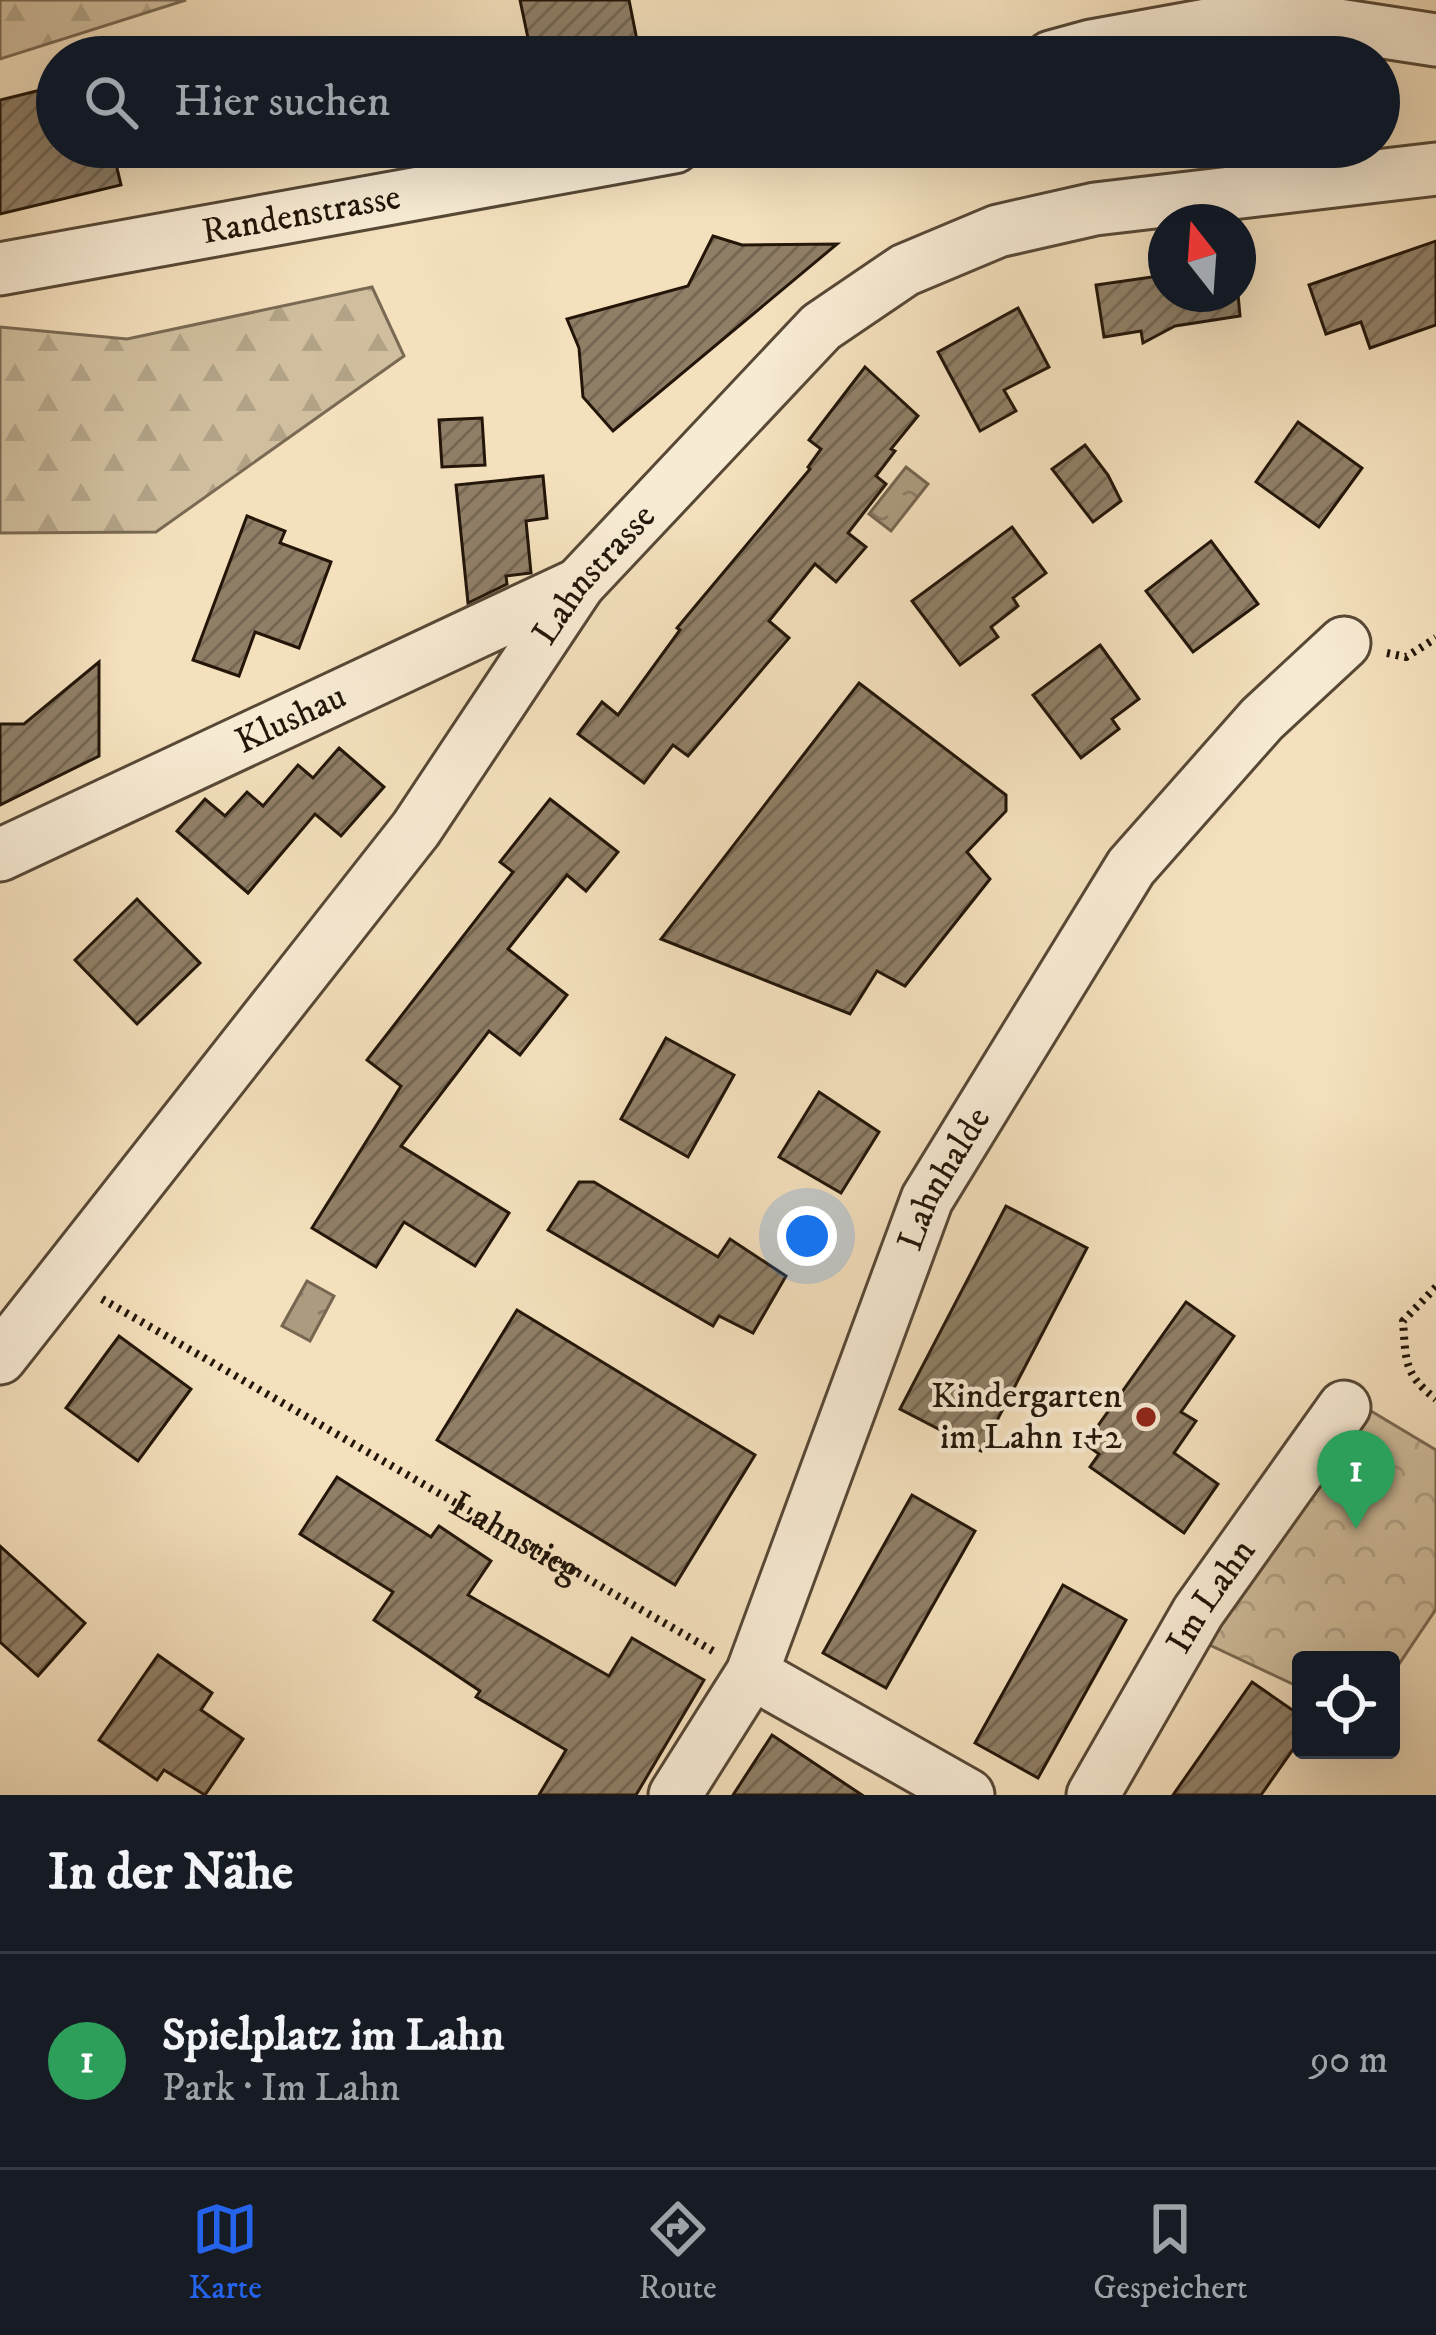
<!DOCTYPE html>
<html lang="de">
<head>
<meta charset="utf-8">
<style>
	body { margin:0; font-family:"IM FELL DW Pica",serif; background:#242831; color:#f1f3f6 }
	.controls { position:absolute; right:36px; bottom:36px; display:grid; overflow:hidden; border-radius:12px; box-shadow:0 12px 48px #0002 }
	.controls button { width:108px; height:108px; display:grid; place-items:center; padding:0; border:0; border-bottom:3px solid #363941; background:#171b24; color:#f1f3f6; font:60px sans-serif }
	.compass { position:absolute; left:1148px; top:204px; width:108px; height:108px; border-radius:50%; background:#171b24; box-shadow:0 12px 48px #0002; rotate:343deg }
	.you { position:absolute; left:807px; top:1236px; width:42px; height:42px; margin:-30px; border:9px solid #fff; border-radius:50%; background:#1a73e8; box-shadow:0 0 0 18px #1a73e833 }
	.badge { display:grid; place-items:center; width:78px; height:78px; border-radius:50%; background:#2563eb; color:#fff; font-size:39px; font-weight:700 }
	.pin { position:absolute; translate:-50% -99px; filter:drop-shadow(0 3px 6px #0008) }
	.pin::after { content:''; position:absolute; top:63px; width:42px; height:36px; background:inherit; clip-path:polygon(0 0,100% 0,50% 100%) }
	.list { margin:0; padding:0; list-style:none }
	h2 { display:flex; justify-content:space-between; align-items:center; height:156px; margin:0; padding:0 48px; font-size:51px }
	h2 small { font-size:39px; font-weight:400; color:#9ea1a6 }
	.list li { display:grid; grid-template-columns:78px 1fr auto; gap:36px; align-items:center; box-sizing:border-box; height:216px; padding:0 48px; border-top:3px solid #363941 }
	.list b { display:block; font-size:45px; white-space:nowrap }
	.list p { margin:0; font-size:39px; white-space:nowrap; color:#9ea1a6 }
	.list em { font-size:39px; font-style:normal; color:#9ea1a6 }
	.icon { flex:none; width:66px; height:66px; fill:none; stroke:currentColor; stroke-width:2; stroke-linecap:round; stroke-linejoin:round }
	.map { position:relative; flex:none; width:1436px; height:1795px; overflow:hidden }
	.search { position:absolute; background:#171b24; box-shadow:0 12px 48px #0002; left:36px; right:36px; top:36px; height:132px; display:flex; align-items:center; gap:30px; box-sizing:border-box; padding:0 42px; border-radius:66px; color:#9ea1a6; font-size:45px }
	.sheet { height:372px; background:#171b24 }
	nav { display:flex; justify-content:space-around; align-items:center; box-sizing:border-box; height:168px; border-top:3px solid #363941; background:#171b24; font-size:33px; color:#9ea1a6 }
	nav a { display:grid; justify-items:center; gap:6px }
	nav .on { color:#2563eb }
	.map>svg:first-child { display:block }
	.forest { fill:url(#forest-firs); stroke:#7a6a54; stroke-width:3 }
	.park { fill:url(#park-crowns); stroke:#7a6a54; stroke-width:3 }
	.water { fill:url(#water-ripples); stroke:#766650; stroke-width:3 }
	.building { fill:url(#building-hatch); stroke:#231609; stroke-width:3 }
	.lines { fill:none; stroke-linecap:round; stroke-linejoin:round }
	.street-casing { stroke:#574836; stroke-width:57 }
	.path { stroke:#231609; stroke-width:8; stroke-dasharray:3 6; stroke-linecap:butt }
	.street { stroke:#f8ebd4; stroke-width:51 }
	.poi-dot { fill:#8f2418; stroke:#f8ebd4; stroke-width:4.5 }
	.labels { text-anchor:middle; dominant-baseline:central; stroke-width:9; stroke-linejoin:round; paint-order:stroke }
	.street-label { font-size:36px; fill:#231609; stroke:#f8ebd4 }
	.poi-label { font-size:36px; fill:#231609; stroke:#f8ebd4; text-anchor:end }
</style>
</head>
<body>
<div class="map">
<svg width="1436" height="1795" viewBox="0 0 1436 1795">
	<defs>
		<pattern id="forest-firs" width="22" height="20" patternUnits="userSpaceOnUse" patternTransform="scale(3)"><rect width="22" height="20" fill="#d0be9e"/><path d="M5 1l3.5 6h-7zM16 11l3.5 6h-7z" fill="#b2a387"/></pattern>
		<pattern id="park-crowns" width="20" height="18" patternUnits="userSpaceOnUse" patternTransform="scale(3)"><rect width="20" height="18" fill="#d0be9e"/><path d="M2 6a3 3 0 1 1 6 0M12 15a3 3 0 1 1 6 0" fill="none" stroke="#b2a387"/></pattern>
		<pattern id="water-ripples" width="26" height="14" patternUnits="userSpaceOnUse" patternTransform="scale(3)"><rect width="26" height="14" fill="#ad9b80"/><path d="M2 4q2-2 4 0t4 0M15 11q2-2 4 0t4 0" fill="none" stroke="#8c7d67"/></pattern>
		<pattern id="building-hatch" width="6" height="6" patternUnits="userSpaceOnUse" patternTransform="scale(3)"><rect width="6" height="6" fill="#907f67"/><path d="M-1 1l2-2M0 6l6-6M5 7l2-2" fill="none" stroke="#756753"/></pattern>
	</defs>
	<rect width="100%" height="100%" fill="#f4e0bd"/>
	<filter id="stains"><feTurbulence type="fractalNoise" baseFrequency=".00167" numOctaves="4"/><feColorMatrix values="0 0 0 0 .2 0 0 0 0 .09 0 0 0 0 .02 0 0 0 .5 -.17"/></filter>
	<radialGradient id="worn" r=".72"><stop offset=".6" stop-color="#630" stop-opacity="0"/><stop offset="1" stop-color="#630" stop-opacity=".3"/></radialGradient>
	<g class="forest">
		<polygon points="0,0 186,0 0,59"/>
		<polygon points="372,287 404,356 156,532 0,533 0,327 127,339"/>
	</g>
	<polygon class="park" points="1361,1405 1436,1450 1436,1609 1391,1676 1391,1660 1301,1660 1301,1688 1199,1640"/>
	<g class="water">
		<polygon points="906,467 928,484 891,531 869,514"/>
		<polygon points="307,1281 334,1296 310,1341 282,1326"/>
	</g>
	<g class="building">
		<polygon points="520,0 629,0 637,40 557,57 532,57"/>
		<polygon points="57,86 57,147 112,147 121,185 0,214 0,100"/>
		<polygon points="713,236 742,245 837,244 613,431 583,397 579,348 567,319 688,286"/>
		<polygon points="1436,241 1436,325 1370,348 1361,322 1326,334 1309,285"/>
		<polygon points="1166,275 1166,294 1238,294 1240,316 1175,326 1143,343 1141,331 1104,337 1096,285"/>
		<polygon points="1018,308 1049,367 1004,390 1016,411 980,431 938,352"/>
		<polygon points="865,367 918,416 891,449 895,451 876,476 886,484 848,533 866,547 836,582 815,564 769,621 789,638 688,756 673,745 644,783 578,734 602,702 618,715 680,630 677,628 810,469 808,467 821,449 809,440"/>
		<polygon points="482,418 485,465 442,467 439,420"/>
		<polygon points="1298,422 1362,468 1319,527 1256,482"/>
		<polygon points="1085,445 1108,475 1121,501 1093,522 1052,469"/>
		<polygon points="543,476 547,518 526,521 531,573 506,576 507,584 468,603 456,485"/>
		<polygon points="247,516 285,531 280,543 331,562 299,648 255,632 239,676 193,660"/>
		<polygon points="1012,527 1046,573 1013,598 1018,606 991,627 998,637 960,665 912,601"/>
		<polygon points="1211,541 1258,604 1193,652 1146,591"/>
		<polygon points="1100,645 1139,699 1112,719 1119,729 1081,758 1033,695"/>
		<polygon points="99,662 99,756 0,805 0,724 24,724"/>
		<polygon points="859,683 1006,795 1006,811 967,852 990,879 905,986 877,971 850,1014 661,939"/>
		<polygon points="339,748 384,787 341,836 315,814 248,893 177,831 205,799 225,816 247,792 263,806 298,765 313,778"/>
		<polygon points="550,799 618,852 586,891 567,875 508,949 567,995 520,1055 489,1031 401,1146 509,1213 475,1266 404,1222 376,1267 312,1228 401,1086 367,1060 513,872 500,862"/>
		<polygon points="137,899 200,963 137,1024 75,960"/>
		<polygon points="666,1038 734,1075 688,1157 621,1119"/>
		<polygon points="819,1092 879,1132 841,1193 779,1157"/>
		<polygon points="579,1182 594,1182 718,1257 730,1239 786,1276 753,1333 719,1316 713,1326 548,1230"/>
		<polygon points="1006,1206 1087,1248 981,1451 900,1409"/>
		<polygon points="1186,1302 1234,1336 1181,1412 1196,1421 1174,1453 1218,1484 1184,1533 1090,1467 1099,1454 1085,1444"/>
		<polygon points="517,1310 755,1455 675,1585 437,1440"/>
		<polygon points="119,1336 191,1389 138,1461 66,1408"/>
		<polygon points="337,1477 431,1537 439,1526 491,1561 468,1595 609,1676 632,1638 704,1680 636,1795 539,1795 566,1750 476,1697 480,1691 374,1620 393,1592 300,1534"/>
		<polygon points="912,1495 975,1531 886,1688 823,1653"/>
		<polygon points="0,1546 85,1623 38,1676 0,1642"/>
		<polygon points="1063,1585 1126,1620 1038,1778 975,1743"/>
		<polygon points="158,1655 212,1693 201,1710 243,1739 205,1795 164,1770 157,1780 99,1740"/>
		<polygon points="1252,1682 1301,1716 1301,1738 1261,1795 1173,1795"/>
		<polygon points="772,1735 862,1795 733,1795"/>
	</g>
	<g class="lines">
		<g class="street-casing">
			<g id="street">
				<polyline points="1051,57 1091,46 1207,25 1338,25 1436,40"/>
				<path id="s2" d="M0 269 674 147"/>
				<path id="s3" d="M0 855 579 584"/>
				<path id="s4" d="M0 1358 416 829 579 584 821 327 905 270 998 231 1095 209 1436 169"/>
				<polyline points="752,1673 968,1795"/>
				<path id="s5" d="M675 1795 752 1673 927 1199 1131 867 1262 719 1344 643"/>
				<path id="s6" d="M1093 1795 1198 1612 1344 1407"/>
			</g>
		</g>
		<g class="path">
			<polyline points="1387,653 1406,657 1436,638"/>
			<path d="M1436 1287 1403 1321C1406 1359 1403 1374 1436 1399"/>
			<path id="s1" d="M102 1299 713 1651"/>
		</g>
		<use href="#street" class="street"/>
	</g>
	<circle class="poi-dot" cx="1146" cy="1417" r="12"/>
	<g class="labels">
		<g class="street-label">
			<text stroke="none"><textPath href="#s2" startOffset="306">Randenstrasse</textPath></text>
			<text stroke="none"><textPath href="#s4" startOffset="984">Lahnstrasse</textPath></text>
			<text stroke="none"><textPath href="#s3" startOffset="321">Klushau</textPath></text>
			<text stroke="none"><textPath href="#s5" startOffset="675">Lahnhalde</textPath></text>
			<text stroke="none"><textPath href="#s1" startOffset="477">Lahnstieg</textPath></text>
			<text stroke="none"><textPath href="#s6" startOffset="231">Im Lahn</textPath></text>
		</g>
		<g class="poi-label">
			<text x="1122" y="1396">Kindergarten<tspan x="1122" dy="41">im Lahn 1+2</tspan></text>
		</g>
	</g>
	<rect width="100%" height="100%" filter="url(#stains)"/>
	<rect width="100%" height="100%" fill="url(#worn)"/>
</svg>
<div class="controls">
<button><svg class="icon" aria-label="locate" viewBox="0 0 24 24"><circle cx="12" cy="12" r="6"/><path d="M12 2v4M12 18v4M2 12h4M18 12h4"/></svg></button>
</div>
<svg class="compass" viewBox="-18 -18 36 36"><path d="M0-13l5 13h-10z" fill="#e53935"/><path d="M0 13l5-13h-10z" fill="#9ea1a6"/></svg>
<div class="you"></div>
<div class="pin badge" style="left:1356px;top:1529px;background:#2e9e5b">1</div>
<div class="search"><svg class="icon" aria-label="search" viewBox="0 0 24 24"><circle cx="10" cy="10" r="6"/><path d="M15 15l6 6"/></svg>Hier suchen</div>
</div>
<section class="sheet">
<h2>In der Nähe<small></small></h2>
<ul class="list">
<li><span class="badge" style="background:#2e9e5b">1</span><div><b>Spielplatz im Lahn</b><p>Park · Im Lahn</p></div><em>90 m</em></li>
</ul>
</section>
<nav>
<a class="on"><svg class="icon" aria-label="map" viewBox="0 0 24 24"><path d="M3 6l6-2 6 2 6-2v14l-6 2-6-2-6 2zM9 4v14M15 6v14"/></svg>Karte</a>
<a><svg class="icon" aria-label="directions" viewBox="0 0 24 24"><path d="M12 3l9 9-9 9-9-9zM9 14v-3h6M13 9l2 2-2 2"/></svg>Route</a>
<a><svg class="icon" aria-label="saved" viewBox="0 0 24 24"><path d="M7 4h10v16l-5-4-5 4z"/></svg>Gespeichert</a>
</nav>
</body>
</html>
